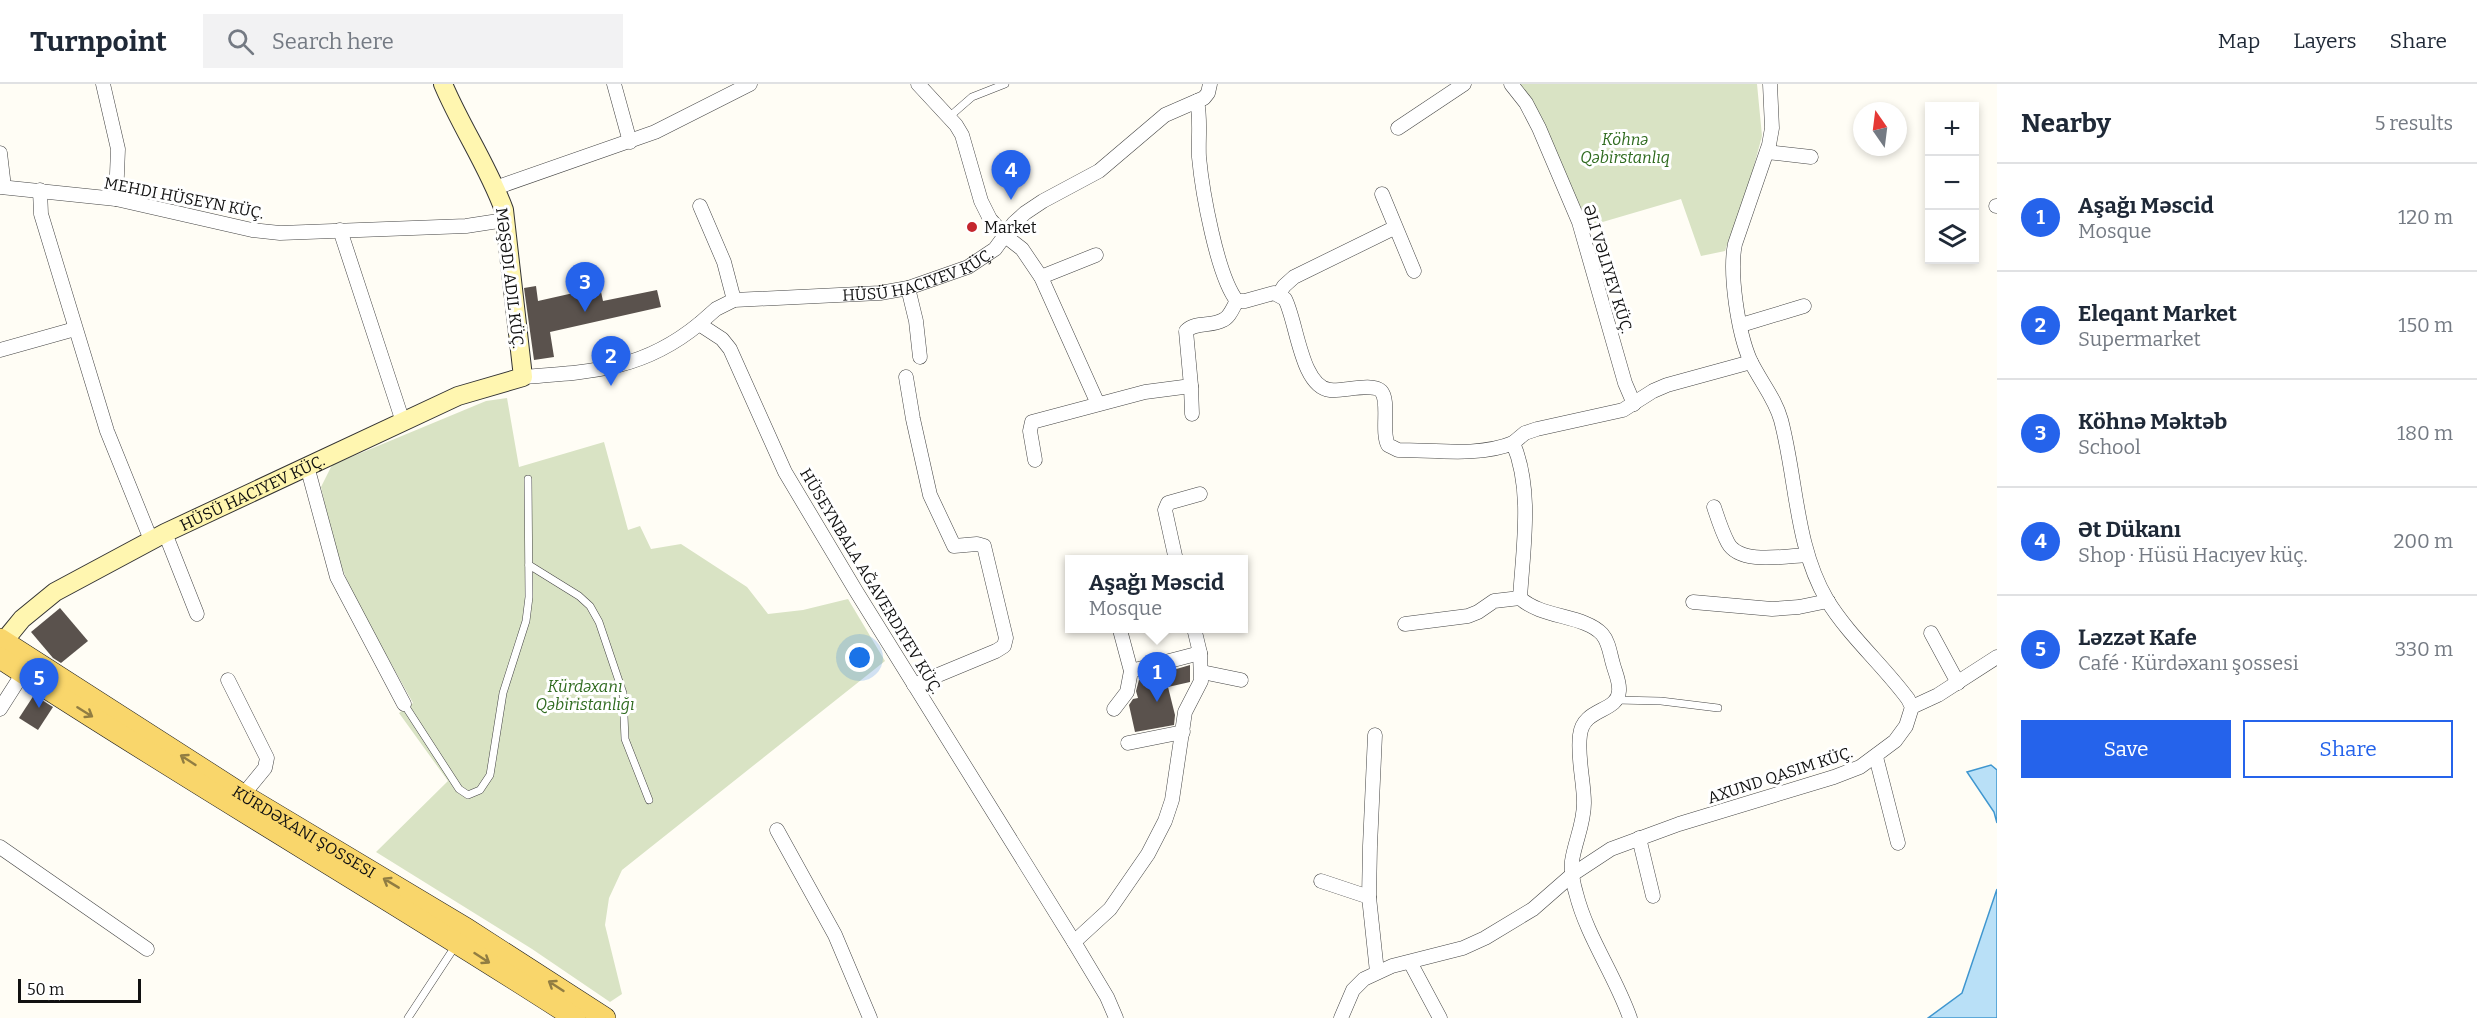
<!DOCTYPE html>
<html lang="en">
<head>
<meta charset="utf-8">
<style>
	body { margin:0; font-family:Bitter,serif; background:#f2f2f3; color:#1f2937 }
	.controls { position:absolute; right:18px; top:18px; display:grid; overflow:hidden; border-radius:0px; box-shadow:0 3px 9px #0003 }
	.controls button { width:54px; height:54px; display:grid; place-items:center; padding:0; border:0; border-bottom:2px solid #e0e1e3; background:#fff; color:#1f2937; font:30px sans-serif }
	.compass { position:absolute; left:1853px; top:18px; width:54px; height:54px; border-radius:50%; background:#fff; box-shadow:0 3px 9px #0003; rotate:346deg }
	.scale { position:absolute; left:18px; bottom:15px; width:123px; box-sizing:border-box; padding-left:6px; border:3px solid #111; border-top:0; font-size:16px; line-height:21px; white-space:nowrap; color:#111; -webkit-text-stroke:4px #fff; paint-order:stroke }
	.you { position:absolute; left:860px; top:574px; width:21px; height:21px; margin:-15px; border:4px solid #fff; border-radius:50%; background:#1a73e8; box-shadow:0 0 0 9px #1a73e833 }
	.badge { display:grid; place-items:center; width:39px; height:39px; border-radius:50%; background:#2563eb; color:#fff; font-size:20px; font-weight:700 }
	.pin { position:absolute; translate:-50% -50px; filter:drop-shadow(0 2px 3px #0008) }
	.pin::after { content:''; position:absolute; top:32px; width:21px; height:18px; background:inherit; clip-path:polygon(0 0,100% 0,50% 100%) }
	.popup { position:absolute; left:1065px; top:471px; width:183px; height:78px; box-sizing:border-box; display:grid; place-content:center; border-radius:0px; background:#fff; filter:drop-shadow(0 2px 4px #0005); font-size:20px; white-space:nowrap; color:#747a83 }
	.popup b { font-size:22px; color:#1f2937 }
	.popup::after { content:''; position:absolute; left:50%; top:100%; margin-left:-12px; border:12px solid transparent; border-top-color:#fff }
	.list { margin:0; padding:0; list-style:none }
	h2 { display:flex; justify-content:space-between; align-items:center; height:78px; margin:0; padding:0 24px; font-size:26px }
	h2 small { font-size:20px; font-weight:400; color:#747a83 }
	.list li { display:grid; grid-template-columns:39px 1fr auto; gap:18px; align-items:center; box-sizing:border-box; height:108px; padding:0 24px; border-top:2px solid #e0e1e3 }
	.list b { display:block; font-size:22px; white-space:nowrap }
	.list p { margin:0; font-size:20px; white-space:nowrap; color:#747a83 }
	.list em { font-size:20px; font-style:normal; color:#747a83 }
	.actions { display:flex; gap:12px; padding:18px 24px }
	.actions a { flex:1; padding:14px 0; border:2px solid #2563eb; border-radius:0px; text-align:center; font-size:21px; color:#2563eb }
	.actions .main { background:#2563eb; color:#fff }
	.icon { flex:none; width:33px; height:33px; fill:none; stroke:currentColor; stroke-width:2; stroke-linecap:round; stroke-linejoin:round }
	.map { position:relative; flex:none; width:1997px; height:934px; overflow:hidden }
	header { display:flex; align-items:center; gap:36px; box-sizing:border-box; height:84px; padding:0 30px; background:#fff; border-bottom:2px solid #e0e1e3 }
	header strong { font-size:28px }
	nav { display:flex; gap:33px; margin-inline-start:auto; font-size:21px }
	.search { width:420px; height:54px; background:#f2f2f3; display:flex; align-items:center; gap:15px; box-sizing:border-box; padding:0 21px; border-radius:0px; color:#747a83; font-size:22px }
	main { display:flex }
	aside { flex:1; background:#fff }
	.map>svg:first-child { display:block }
	.cemetery { fill:#d9e3c4 }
	.water { fill:#b9e0f7; stroke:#3f96cf; stroke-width:1.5 }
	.building { fill:#5a524d }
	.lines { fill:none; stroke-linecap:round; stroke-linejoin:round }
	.lane-casing { stroke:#444; stroke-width:8 }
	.street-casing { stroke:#444; stroke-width:15 }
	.secondary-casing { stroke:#333; stroke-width:20 }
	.primary-casing { stroke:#222; stroke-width:22 }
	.lane { stroke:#fff; stroke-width:7 }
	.street { stroke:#fff; stroke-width:14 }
	.secondary { stroke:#fff6b0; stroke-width:18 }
	.primary { stroke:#f9d66b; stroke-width:21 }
	.oneway { stroke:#917d42 }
	.poi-dot { fill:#c4262e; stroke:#fff; stroke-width:2 }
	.labels { text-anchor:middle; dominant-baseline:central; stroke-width:6; stroke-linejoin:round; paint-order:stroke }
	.park-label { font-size:16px; font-style:italic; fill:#2f6b1f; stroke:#fff }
	.street-label { font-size:16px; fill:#111; stroke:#fff }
	.poi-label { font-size:16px; fill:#111; stroke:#fff; text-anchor:start }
</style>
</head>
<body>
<header>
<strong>Turnpoint</strong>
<div class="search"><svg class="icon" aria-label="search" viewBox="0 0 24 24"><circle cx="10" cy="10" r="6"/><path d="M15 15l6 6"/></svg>Search here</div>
<nav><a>Map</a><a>Layers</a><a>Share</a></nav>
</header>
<main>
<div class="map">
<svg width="1997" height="934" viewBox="0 0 1997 934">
	<rect width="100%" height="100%" fill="#fffdf5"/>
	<g class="cemetery">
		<polygon points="1520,0 1757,0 1762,52 1751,93 1725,167 1701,172 1681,115 1589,142 1534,19"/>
		<polygon points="507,314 519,383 604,358 628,446 640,442 651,465 681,460 747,503 768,530 803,526 848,515 885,577 622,786 609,814 605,841 622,910 610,918 532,865 376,768 448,697 399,629 413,619 354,513 335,467 321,403 332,381 486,317"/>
	</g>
	<g class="water">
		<polygon points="1991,681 1997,686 1997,739 1994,728 1967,688"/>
		<polygon points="1997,805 1997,934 1928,934 1962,909"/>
	</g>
	<g class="building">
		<polygon points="536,202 538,217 600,203 603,217 657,206 661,223 550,248 554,273 534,276 524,204"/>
		<polygon points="60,524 88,557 61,579 53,574 31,548"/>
		<polygon points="1190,581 1190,598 1168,603 1175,631 1174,641 1135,648 1129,621 1133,615 1138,614 1136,607 1139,596"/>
		<polygon points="34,611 53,623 38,646 19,634"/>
	</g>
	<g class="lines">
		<g class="lane-casing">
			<g id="lane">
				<polyline points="949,33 972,13 1005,0"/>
				<polyline points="529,481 579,512 590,522 599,538 623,609 625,655 649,716"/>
				<polyline points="1616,616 1661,617 1718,624"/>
				<polyline points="404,620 459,705 468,711 480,706 490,691 503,609 526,537 529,513 528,395"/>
				<polyline points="408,934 456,861"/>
			</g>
		</g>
		<g class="street-casing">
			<g id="street">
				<polyline points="103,0 118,65 116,115"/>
				<polyline points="614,0 630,58"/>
				<polyline points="918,0 956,41 962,51 981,117 990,135 1004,151 1022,165 1041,193 1098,320"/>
				<polyline points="1511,0 1526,19 1539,44 1579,138 1625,299 1634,320"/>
				<path d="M1197 17C1201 36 1198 54 1199 73 1202 106 1217 192 1237 217H1245L1274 209 1285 215C1297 238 1301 303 1330 306 1342 308 1372 298 1381 307 1390 317 1381 347 1388 361L1398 366C1435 366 1479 373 1513 359 1533 406 1523 464 1520 514 1541 534 1585 531 1602 550 1609 558 1610 570 1613 580 1615 588 1620 598 1619 607 1618 629 1583 623 1580 651 1577 673 1584 697 1584 719 1584 740 1575 757 1572 777 1571 787 1573 799 1576 809 1587 853 1615 891 1630 934"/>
				<polyline points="1398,44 1464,0"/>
				<polyline points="1767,68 1811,73"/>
				<polyline points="0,69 4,103"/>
				<polyline points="0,103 116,115 252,146 280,149 466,142 505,136"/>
				<polyline points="495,104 655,48 750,0"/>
				<polyline points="40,106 41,130 107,347 151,456"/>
				<polyline points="1382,110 1414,187"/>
				<polyline points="700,122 724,178 734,216"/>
				<polyline points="1996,122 1997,122"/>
				<polyline points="340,146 403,338"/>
				<polyline points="1041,193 1096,171"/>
				<polyline points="908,204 916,237 920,273"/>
				<polyline points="1279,210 1284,202 1294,193 1394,144"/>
				<path id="s1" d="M699 240 716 225 734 216 880 209 908 204 968 183 995 165 1014 139 1025 129 1043 117 1099 87 1165 31 1204 14 1208 9 1210 0"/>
				<polyline points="1741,241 1804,222"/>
				<polyline points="0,266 75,245"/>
				<path d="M523 293C592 288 643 286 699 240L722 255 730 265 785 388 856 507 1074 858 1107 913 1116 934"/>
				<polyline points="906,293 913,335 930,411 954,462 977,460 984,462 1006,554 1004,562 996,567 914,601"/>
				<polyline points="1191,302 1192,330"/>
				<polyline points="1513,359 1525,349 1537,345 1623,326 1653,307 1667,301 1751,278"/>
				<path d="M1035 376 1030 347 1032 338 1145 308 1191 302 1186 247C1196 237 1211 243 1223 236 1230 233 1233 223 1237 217"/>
				<polyline points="307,382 337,493 404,620"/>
				<path d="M1714 423C1718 435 1722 448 1728 459 1740 481 1785 472 1807 471"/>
				<polyline points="165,449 197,530"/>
				<polyline points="1176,476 1165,426 1168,419 1200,410"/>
				<polyline points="1693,518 1772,525 1799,523 1828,517"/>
				<polyline points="1405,540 1468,532 1478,528 1494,517 1520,514"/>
				<polyline points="1120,546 1131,587"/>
				<polyline points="1931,549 1958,599"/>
				<polyline points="1202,588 1241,596"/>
				<polyline points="228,596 267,674 265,684 243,711"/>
				<polyline points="1912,623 1938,611 1997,573"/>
				<polyline points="0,625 23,589"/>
				<polyline points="1114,625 1127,608 1131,587 1200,569"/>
				<polyline points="1375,651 1370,762 1369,813 1377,888"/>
				<polyline points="1128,659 1183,648"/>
				<polyline points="1876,673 1898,759"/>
				<polyline points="777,746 835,851 870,934"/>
				<polyline points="1639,754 1653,812"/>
				<polyline points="0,763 147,865"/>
				<polyline points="1321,797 1369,813"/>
				<polyline points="1074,858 1110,825 1148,770 1165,737 1172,716 1185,628 1201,597 1200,569 1194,544"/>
				<polyline points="1410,878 1440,934"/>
				<path d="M1341 934 1353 906 1364 895 1392 882 1463 864 1485 854 1533 825 1573 790 1611 765 1679 740 1834 693 1860 683 1895 657 1906 642 1912 623 1908 615C1883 581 1849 552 1827 516 1795 461 1797 397 1781 336 1775 314 1760 297 1750 276 1738 248 1729 189 1735 160L1769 61 1772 44 1770 0"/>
			</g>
		</g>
		<g class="secondary-casing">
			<g id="secondary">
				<path id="s2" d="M4 557 22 535 55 508 165 449 458 312 523 293 504 126C488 82 461 43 443 0"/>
			</g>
		</g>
		<g class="primary-casing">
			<g id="primary">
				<path id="s3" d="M0 555 243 711 467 845 605 934"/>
				<path d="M0 574C189 698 385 811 575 934"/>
			</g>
		</g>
		<use href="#lane" class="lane"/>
		<use href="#street" class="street"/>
		<use href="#secondary" class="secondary"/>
		<use href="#primary" class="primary"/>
	</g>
	<defs><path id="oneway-shaft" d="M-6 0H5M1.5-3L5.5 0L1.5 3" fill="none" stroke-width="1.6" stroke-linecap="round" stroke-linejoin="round" transform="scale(1.5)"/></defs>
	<g class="oneway">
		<use href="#oneway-shaft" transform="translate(85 628) rotate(32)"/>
		<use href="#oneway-shaft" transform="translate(188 676) rotate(-147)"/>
		<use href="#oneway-shaft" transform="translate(391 799) rotate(-149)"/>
		<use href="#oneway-shaft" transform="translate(482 874) rotate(33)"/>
		<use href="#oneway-shaft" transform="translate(556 902) rotate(-147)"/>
	</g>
	<circle class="poi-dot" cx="972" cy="143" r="6"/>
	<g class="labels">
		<g class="park-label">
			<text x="1625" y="55">Köhnə<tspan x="1625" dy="18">Qəbirstanlıq</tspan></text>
			<text x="585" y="602">Kürdəxanı<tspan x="585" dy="18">Qəbiristanlığı</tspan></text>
		</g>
		<g class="street-label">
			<text transform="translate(184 114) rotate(11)">MEHDI HÜSEYN KÜÇ.</text>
			<text transform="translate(1608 185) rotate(73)">ƏLI VƏLIYEV KÜÇ.</text>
			<text stroke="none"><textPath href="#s1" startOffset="230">HÜSÜ HACIYEV KÜÇ.</textPath></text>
			<text transform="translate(510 194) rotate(83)">MƏŞƏDI ADIL KÜÇ.</text>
			<text stroke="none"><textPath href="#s2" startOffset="292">HÜSÜ HACIYEV KÜÇ.</textPath></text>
			<text transform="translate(871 497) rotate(59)">HÜSEYNBALA AĞAVERDIYEV KÜÇ.</text>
			<text transform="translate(1780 691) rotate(-18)">AXUND QASIM KÜÇ.</text>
			<text stroke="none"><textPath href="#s3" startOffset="360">KÜRDƏXANI ŞOSSESI</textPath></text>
		</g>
		<g class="poi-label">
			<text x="984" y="143">Market</text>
		</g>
	</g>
</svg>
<div class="controls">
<button>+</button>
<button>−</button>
<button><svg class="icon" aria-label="layers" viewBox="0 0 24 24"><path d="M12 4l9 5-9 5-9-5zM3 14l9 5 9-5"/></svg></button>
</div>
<svg class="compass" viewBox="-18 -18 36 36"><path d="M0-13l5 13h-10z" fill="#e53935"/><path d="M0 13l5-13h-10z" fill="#747a83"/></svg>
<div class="scale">50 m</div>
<div class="you"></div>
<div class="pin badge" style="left:1157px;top:618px">1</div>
<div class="popup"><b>Aşağı Məscid</b>Mosque</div>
<div class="pin badge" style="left:611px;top:302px">2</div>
<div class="pin badge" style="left:585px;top:228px">3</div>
<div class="pin badge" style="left:1011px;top:116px">4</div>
<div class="pin badge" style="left:39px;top:624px">5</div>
</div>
<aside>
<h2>Nearby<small>5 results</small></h2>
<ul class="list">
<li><span class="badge">1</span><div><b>Aşağı Məscid</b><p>Mosque</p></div><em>120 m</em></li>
<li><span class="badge">2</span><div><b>Eleqant Market</b><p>Supermarket</p></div><em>150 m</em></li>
<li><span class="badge">3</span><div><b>Köhnə Məktəb</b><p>School</p></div><em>180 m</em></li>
<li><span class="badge">4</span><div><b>Ət Dükanı</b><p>Shop · Hüsü Hacıyev küç.</p></div><em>200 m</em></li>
<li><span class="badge">5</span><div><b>Ləzzət Kafe</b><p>Café · Kürdəxanı şossesi</p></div><em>330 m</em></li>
</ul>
<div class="actions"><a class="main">Save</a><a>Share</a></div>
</aside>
</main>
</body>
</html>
